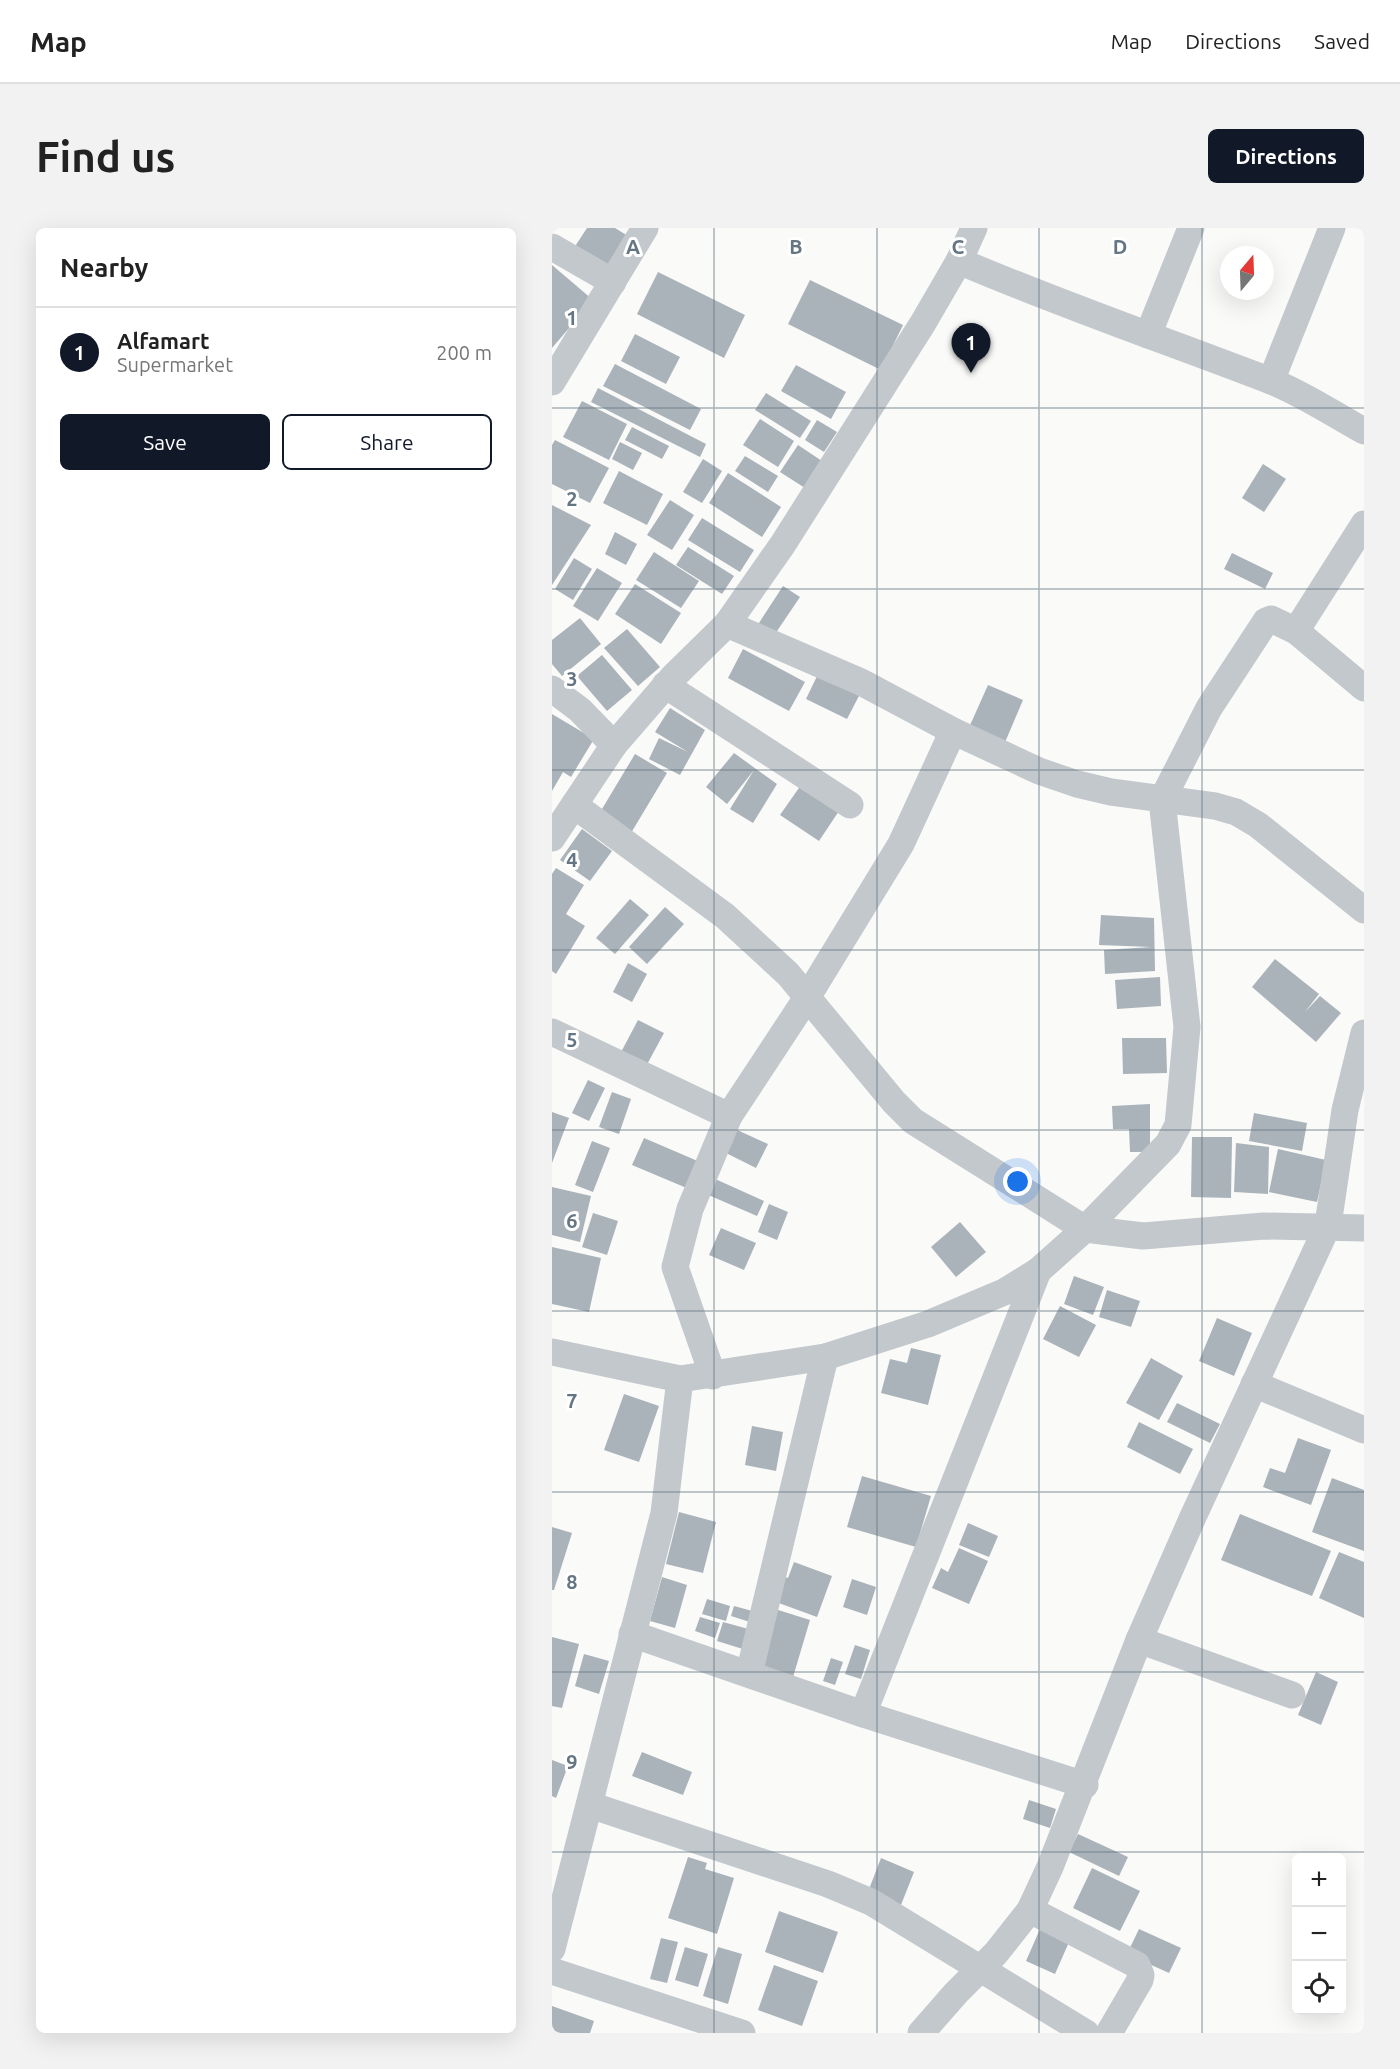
<!DOCTYPE html>
<html lang="en">
<head>
<meta charset="utf-8">
<style>
	body { margin:0; font-family:Ubuntu,sans-serif; background:#f2f2f2; color:#222 }
	.controls { position:absolute; right:18px; bottom:18px; display:grid; overflow:hidden; border-radius:9px; box-shadow:0 6px 24px #0002 }
	.controls button { width:54px; height:54px; display:grid; place-items:center; padding:0; border:0; border-bottom:2px solid #e0e0e0; background:#fff; color:#222; font:30px sans-serif }
	.compass { position:absolute; left:668px; top:18px; width:54px; height:54px; border-radius:50%; background:#fff; box-shadow:0 6px 24px #0002; rotate:19deg }
	.you { position:absolute; left:466px; top:954px; width:21px; height:21px; margin:-15px; border:4px solid #fff; border-radius:50%; background:#1a73e8; box-shadow:0 0 0 9px #1a73e833 }
	.badge { display:grid; place-items:center; width:39px; height:39px; border-radius:50%; background:#111827; color:#fff; font-size:20px; font-weight:700 }
	.pin { position:absolute; translate:-50% -50px; filter:drop-shadow(0 2px 3px #0008) }
	.pin::after { content:''; position:absolute; top:32px; width:21px; height:18px; background:inherit; clip-path:polygon(0 0,100% 0,50% 100%) }
	.list { margin:0; padding:0; list-style:none }
	h2 { display:flex; justify-content:space-between; align-items:center; height:78px; margin:0; padding:0 24px; font-size:26px }
	h2 small { font-size:20px; font-weight:400; color:#767676 }
	.list li { display:grid; grid-template-columns:39px 1fr auto; gap:18px; align-items:center; box-sizing:border-box; height:90px; padding:0 24px; border-top:2px solid #e0e0e0 }
	.list b { display:block; font-size:22px; white-space:nowrap }
	.list p { margin:0; font-size:20px; white-space:nowrap; color:#767676 }
	.list em { font-size:20px; font-style:normal; color:#767676 }
	.actions { display:flex; gap:12px; padding:18px 24px }
	.actions a { flex:1; padding:14px 0; border:2px solid #111827; border-radius:9px; text-align:center; font-size:21px; color:#111827 }
	.actions .main { background:#111827; color:#fff }
	.icon { flex:none; width:33px; height:33px; fill:none; stroke:currentColor; stroke-width:2; stroke-linecap:round; stroke-linejoin:round }
	.map { position:relative; flex:none; width:812px; height:1805px; overflow:hidden; border-radius:9px }
	header { display:flex; align-items:center; gap:36px; box-sizing:border-box; height:84px; padding:0 30px; background:#fff; border-bottom:2px solid #e0e0e0 }
	header strong { font-size:28px }
	nav { display:flex; gap:33px; margin-inline-start:auto; font-size:21px }
	.intro { display:flex; align-items:center; justify-content:space-between; box-sizing:border-box; height:144px; padding:0 36px }
	h1 { margin:0; font-size:42px }
	.button { padding:15px 27px; border-radius:9px; background:#111827; color:#fff; font-size:21px; font-weight:700 }
	main { display:flex; gap:36px; padding:0 36px }
	aside { flex:1; background:#fff; border-radius:9px; box-shadow:0 6px 24px #0002 }
	.map>svg:first-child { display:block }
	.building { fill:#aab3b9 }
	.lines { fill:none; stroke-linecap:round; stroke-linejoin:round }
	.minor { stroke:#c3c8cc; stroke-width:27 }
	.grid { fill:none; stroke:#657683; stroke-width:1.5; stroke-opacity:0.55 }
	.grid-label { font-size:20px; text-anchor:middle; font-weight:bold; fill:#657683; stroke:#fff; stroke-width:6; stroke-linejoin:round; paint-order:stroke }
</style>
</head>
<body>
<header>
<strong>Map</strong>
<nav><a>Map</a><a>Directions</a><a>Saved</a></nav>
</header>
<div class="intro"><h1>Find us</h1><a class="button">Directions</a></div>
<main>
<aside>
<h2>Nearby<small></small></h2>
<ul class="list">
<li><span class="badge">1</span><div><b>Alfamart</b><p>Supermarket</p></div><em>200 m</em></li>
</ul>
<div class="actions"><a class="main">Save</a><a>Share</a></div>
</aside>
<div class="map">
<svg width="812" height="1805" viewBox="0 0 812 1805">
	<rect width="100%" height="100%" fill="#fafaf8"/>
	<g class="building">
		<polygon points="35,0 63,0 76,8 53,44 20,23"/>
		<polygon points="0,37 41,72 0,120"/>
		<polygon points="106,44 193,87 172,130 85,86"/>
		<polygon points="258,52 351,97 329,142 236,96"/>
		<polygon points="83,106 128,129 114,156 69,133"/>
		<polygon points="63,136 149,181 138,202 51,158"/>
		<polygon points="244,137 294,164 279,191 229,163"/>
		<polygon points="46,160 154,216 148,229 39,174"/>
		<polygon points="214,165 259,193 248,210 203,182"/>
		<polygon points="30,173 75,196 57,232 11,209"/>
		<polygon points="208,191 242,213 226,239 191,217"/>
		<polygon points="265,192 285,204 272,224 253,212"/>
		<polygon points="80,199 117,218 110,231 73,212"/>
		<polygon points="3,212 57,240 38,275 0,256 0,217"/>
		<polygon points="68,214 90,225 81,242 60,231"/>
		<polygon points="246,217 270,233 253,260 228,244"/>
		<polygon points="193,228 226,248 216,264 183,243"/>
		<polygon points="151,231 170,243 150,275 131,264"/>
		<polygon points="711,236 734,251 712,284 690,270"/>
		<polygon points="67,243 111,266 95,297 51,275"/>
		<polygon points="176,245 229,279 210,309 157,275"/>
		<polygon points="118,272 142,287 120,322 95,307"/>
		<polygon points="0,277 39,297 0,357"/>
		<polygon points="150,290 202,322 188,344 136,312"/>
		<polygon points="63,304 85,316 74,337 53,326"/>
		<polygon points="136,319 182,348 170,366 124,337"/>
		<polygon points="102,324 147,353 129,380 84,352"/>
		<polygon points="680,325 721,345 713,361 672,341"/>
		<polygon points="22,330 40,341 21,372 3,361"/>
		<polygon points="45,340 70,355 46,393 21,378"/>
		<polygon points="83,356 129,385 109,416 63,386"/>
		<polygon points="231,358 248,369 221,409 205,398"/>
		<polygon points="28,390 49,416 10,448 0,436 0,412"/>
		<polygon points="75,401 108,439 86,458 52,420"/>
		<polygon points="191,421 253,454 237,483 176,450"/>
		<polygon points="50,427 80,462 55,483 25,448"/>
		<polygon points="266,446 308,466 295,491 254,471"/>
		<polygon points="436,457 471,472 451,519 415,504"/>
		<polygon points="118,480 153,502 128,547 97,531 107,510 136,524 103,504"/>
		<polygon points="0,486 42,511 19,549 11,544 0,563"/>
		<polygon points="182,525 225,556 201,595 178,581 202,542 175,576 154,559"/>
		<polygon points="83,526 115,545 79,605 47,586"/>
		<polygon points="249,557 287,583 267,613 228,587"/>
		<polygon points="30,601 60,623 38,653 8,632"/>
		<polygon points="4,640 32,657 14,686 33,698 4,746 0,743 0,646"/>
		<polygon points="78,671 97,687 63,726 44,710"/>
		<polygon points="113,679 132,696 95,736 77,719"/>
		<polygon points="549,687 602,690 603,743 553,746 552,722 599,719 547,717"/>
		<polygon points="723,731 767,766 753,784 768,768 789,785 764,814 700,759"/>
		<polygon points="76,735 95,746 80,774 61,764"/>
		<polygon points="608,749 609,778 565,781 563,752"/>
		<polygon points="86,792 112,805 92,842 67,828"/>
		<polygon points="570,810 614,810 615,845 571,846"/>
		<polygon points="36,852 53,860 37,893 20,885"/>
		<polygon points="60,864 79,871 67,906 47,899"/>
		<polygon points="598,876 598,924 578,924 577,901 561,901 560,878"/>
		<polygon points="0,884 17,890 0,935"/>
		<polygon points="702,885 755,895 750,923 697,913"/>
		<polygon points="183,901 216,916 204,940 172,924"/>
		<polygon points="640,909 680,909 679,970 639,969"/>
		<polygon points="92,910 148,934 137,961 80,937"/>
		<polygon points="40,913 58,920 41,964 23,957"/>
		<polygon points="684,915 717,919 716,966 682,964"/>
		<polygon points="726,921 774,932 765,974 717,964"/>
		<polygon points="161,950 212,973 205,988 154,966"/>
		<polygon points="0,959 39,968 28,1014 0,1007"/>
		<polygon points="217,976 236,984 225,1012 206,1004"/>
		<polygon points="41,985 66,993 55,1027 30,1019"/>
		<polygon points="408,994 434,1024 404,1049 379,1019"/>
		<polygon points="169,1000 204,1015 192,1042 157,1027"/>
		<polygon points="0,1019 49,1030 37,1084 0,1076"/>
		<polygon points="522,1048 552,1059 541,1087 512,1076"/>
		<polygon points="555,1062 588,1073 579,1099 547,1089"/>
		<polygon points="508,1078 544,1097 527,1129 491,1111"/>
		<polygon points="665,1090 700,1105 682,1148 647,1133"/>
		<polygon points="359,1120 389,1127 376,1177 329,1165 338,1131 355,1135"/>
		<polygon points="599,1130 631,1148 607,1192 574,1175"/>
		<polygon points="72,1166 107,1178 87,1234 52,1222"/>
		<polygon points="625,1175 668,1196 658,1215 615,1194"/>
		<polygon points="587,1194 641,1221 628,1246 575,1219"/>
		<polygon points="200,1198 231,1204 224,1243 193,1237"/>
		<polygon points="746,1210 779,1222 759,1277 711,1259 718,1240 733,1245"/>
		<polygon points="310,1248 379,1268 364,1319 295,1299"/>
		<polygon points="780,1250 812,1262 812,1323 760,1304"/>
		<polygon points="127,1284 164,1294 151,1345 114,1336"/>
		<polygon points="688,1286 779,1323 760,1368 669,1332"/>
		<polygon points="416,1295 446,1308 437,1329 407,1317"/>
		<polygon points="0,1299 20,1305 2,1362 0,1362"/>
		<polygon points="407,1320 436,1333 417,1376 380,1360 389,1340 396,1344"/>
		<polygon points="787,1324 812,1334 812,1390 767,1370"/>
		<polygon points="242,1334 280,1348 265,1389 224,1374 233,1349 236,1350"/>
		<polygon points="110,1349 135,1357 123,1400 98,1393"/>
		<polygon points="300,1351 324,1359 315,1387 291,1379"/>
		<polygon points="155,1371 178,1378 174,1393 150,1386"/>
		<polygon points="182,1378 204,1384 201,1395 179,1388"/>
		<polygon points="223,1381 258,1392 241,1449 205,1438"/>
		<polygon points="148,1389 168,1395 163,1410 143,1403"/>
		<polygon points="171,1394 200,1402 194,1422 165,1413"/>
		<polygon points="0,1409 27,1416 10,1480 0,1478"/>
		<polygon points="303,1417 318,1422 309,1451 293,1446"/>
		<polygon points="32,1426 57,1433 47,1466 23,1458"/>
		<polygon points="279,1430 291,1434 283,1457 271,1453"/>
		<polygon points="764,1444 786,1454 769,1497 746,1487"/>
		<polygon points="90,1524 140,1544 131,1567 80,1548"/>
		<polygon points="0,1532 16,1538 4,1570 0,1568"/>
		<polygon points="477,1572 504,1581 498,1600 471,1591"/>
		<polygon points="526,1606 576,1629 567,1648 517,1624"/>
		<polygon points="136,1629 155,1635 153,1641 182,1650 165,1706 116,1690"/>
		<polygon points="329,1630 362,1644 347,1682 314,1669"/>
		<polygon points="540,1640 588,1663 568,1703 521,1680"/>
		<polygon points="227,1683 286,1704 271,1745 213,1724"/>
		<polygon points="488,1701 517,1714 503,1746 474,1733"/>
		<polygon points="587,1701 629,1720 617,1745 575,1726"/>
		<polygon points="109,1710 126,1714 115,1755 98,1751"/>
		<polygon points="133,1719 156,1726 146,1759 123,1752"/>
		<polygon points="166,1719 190,1726 176,1776 151,1768"/>
		<polygon points="222,1737 266,1753 250,1798 206,1782"/>
		<polygon points="0,1778 42,1793 38,1805 0,1805"/>
	</g>
	<g class="lines">
		<g class="minor">
			<polyline points="0,19 61,54"/>
			<path d="M407 33C510 77 615 113 719 153 752 166 781 186 812 203"/>
			<polyline points="596,107 639,0"/>
			<polyline points="719,153 780,0"/>
			<polyline points="0,154 93,0"/>
			<polyline points="175,396 309,454 401,503 487,543 525,556 559,564 663,578 684,584 706,597 812,682"/>
			<polyline points="744,403 812,460"/>
			<polyline points="113,457 298,577"/>
			<polyline points="0,461 28,482 62,517"/>
			<polyline points="22,577 173,688 236,746 342,874 361,893 533,1001 591,1008 712,998 812,1000"/>
			<polyline points="0,610 62,517 120,450 175,396 231,316 371,95 407,33 422,0"/>
			<polyline points="0,804 177,888"/>
			<polyline points="0,1124 128,1151"/>
			<polyline points="161,1148 123,1039 138,981 177,888 256,768 349,616 401,503"/>
			<polyline points="702,1156 812,1202"/>
			<polyline points="80,1406 311,1486 533,1557"/>
			<polyline points="587,1412 740,1467"/>
			<polyline points="197,1446 273,1129"/>
			<polyline points="311,1486 486,1043"/>
			<polyline points="38,1577 276,1656 319,1674 534,1805"/>
			<polyline points="478,1682 585,1737 589,1747 588,1752 557,1805"/>
			<polyline points="0,1721 112,1285 128,1151 273,1129 376,1096 452,1064 486,1043 533,1001 616,916 626,897 635,799 610,572 657,480 714,393 719,391 744,403 812,296"/>
			<polyline points="0,1743 190,1805"/>
			<polyline points="369,1805 404,1765 444,1725 478,1682 498,1639 587,1412 640,1291 776,997 793,882 812,805"/>
		</g>
	</g>
	<path class="grid" d="M162 0V1805M325 0V1805M487 0V1805M650 0V1805M0 180H812M0 361H812M0 542H812M0 722H812M0 902H812M0 1083H812M0 1264H812M0 1444H812M0 1624H812"/>
	<g class="grid-label">
		<text x="81" y="26">A</text>
		<text x="244" y="26">B</text>
		<text x="406" y="26">C</text>
		<text x="568" y="26">D</text>
		<text x="20" y="97">1</text>
		<text x="20" y="278">2</text>
		<text x="20" y="458">3</text>
		<text x="20" y="639">4</text>
		<text x="20" y="819">5</text>
		<text x="20" y="1000">6</text>
		<text x="20" y="1180">7</text>
		<text x="20" y="1361">8</text>
		<text x="20" y="1541">9</text>
	</g>
</svg>
<div class="controls">
<button>+</button>
<button>−</button>
<button><svg class="icon" aria-label="locate" viewBox="0 0 24 24"><circle cx="12" cy="12" r="6"/><path d="M12 2v4M12 18v4M2 12h4M18 12h4"/></svg></button>
</div>
<svg class="compass" viewBox="-18 -18 36 36"><path d="M0-13l5 13h-10z" fill="#e53935"/><path d="M0 13l5-13h-10z" fill="#767676"/></svg>
<div class="you"></div>
<div class="pin badge" style="left:419px;top:145px">1</div>
</div>
</main>
</body>
</html>
